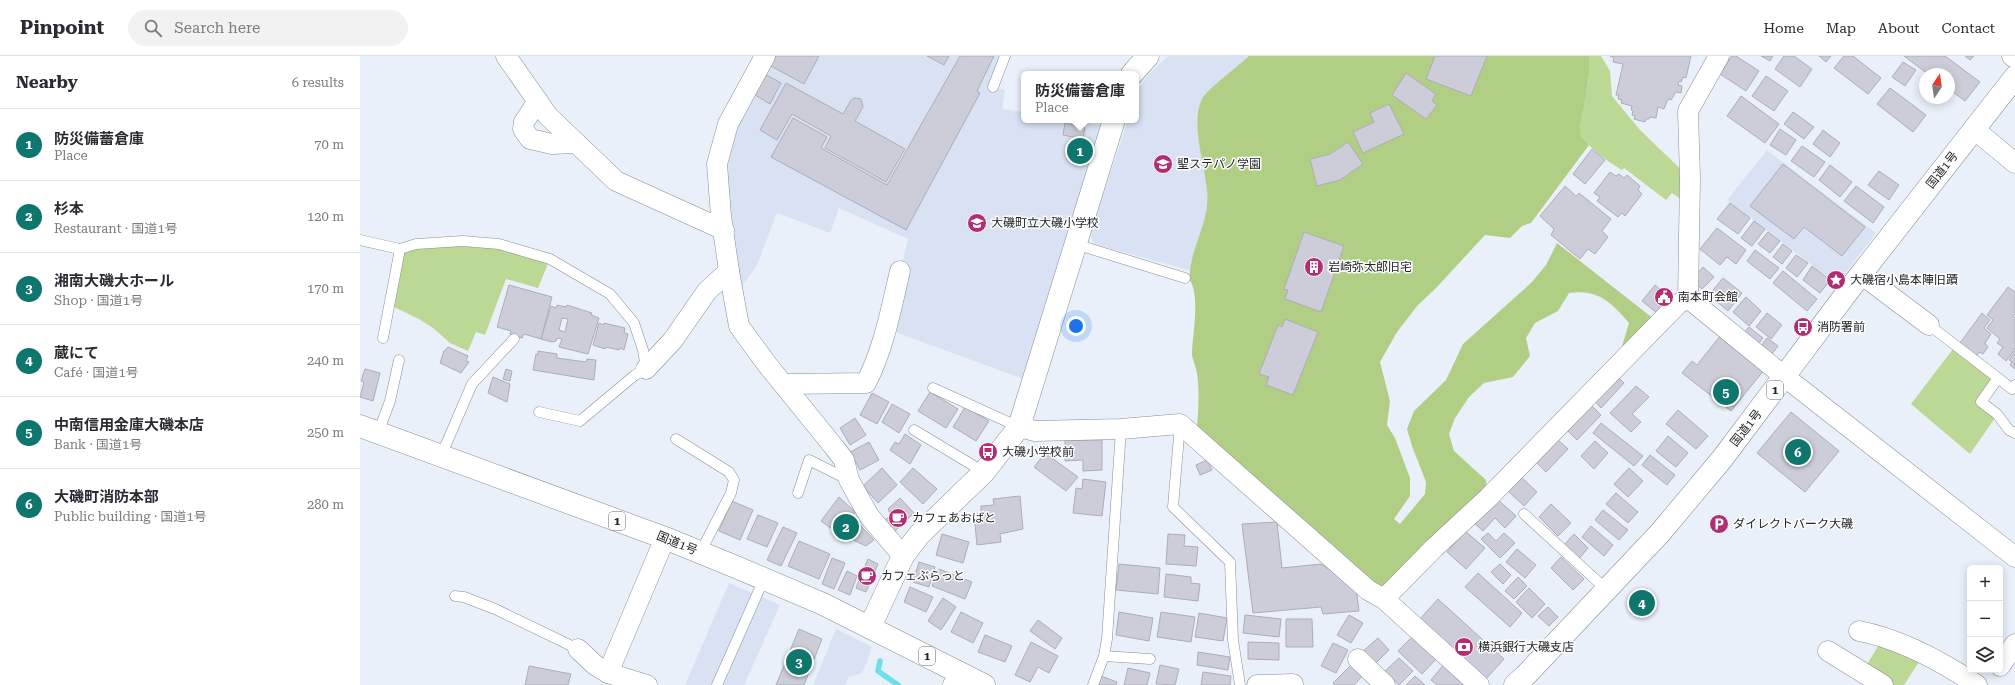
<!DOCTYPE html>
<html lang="en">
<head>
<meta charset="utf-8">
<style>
	body { margin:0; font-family:"Roboto Serif","Noto Sans JP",serif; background:#f2f2f3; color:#2b2b33 }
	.controls { position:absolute; right:12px; bottom:12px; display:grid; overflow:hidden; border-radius:6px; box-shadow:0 2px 10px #0003 }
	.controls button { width:36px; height:36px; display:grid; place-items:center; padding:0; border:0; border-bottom:1px solid #e1e1e2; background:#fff; color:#2b2b33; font:20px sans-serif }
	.compass { position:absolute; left:1559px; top:12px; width:36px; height:36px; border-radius:50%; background:#fff; box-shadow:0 2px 10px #0003; rotate:13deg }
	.you { position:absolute; left:716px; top:270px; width:14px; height:14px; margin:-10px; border:3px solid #fff; border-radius:50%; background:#1a73e8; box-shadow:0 0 0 6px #1a73e833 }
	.badge { display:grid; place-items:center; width:26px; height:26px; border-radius:50%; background:#0f766e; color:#fff; font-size:13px; font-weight:700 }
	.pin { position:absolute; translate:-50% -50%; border:2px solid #fff; box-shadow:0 1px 4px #0006 }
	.popup { position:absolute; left:661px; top:15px; width:118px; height:52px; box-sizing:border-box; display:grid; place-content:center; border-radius:6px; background:#fff; filter:drop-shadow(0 1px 3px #0005); font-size:13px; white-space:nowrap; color:#7c7c81 }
	.popup b { font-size:15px; color:#2b2b33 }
	.popup::after { content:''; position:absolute; left:50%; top:100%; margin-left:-8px; border:8px solid transparent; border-top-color:#fff }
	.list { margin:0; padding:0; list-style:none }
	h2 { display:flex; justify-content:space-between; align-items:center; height:52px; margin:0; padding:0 16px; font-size:17px }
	h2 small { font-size:13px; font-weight:400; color:#7c7c81 }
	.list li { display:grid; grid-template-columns:26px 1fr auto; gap:12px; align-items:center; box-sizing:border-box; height:72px; padding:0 16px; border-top:1px solid #e1e1e2 }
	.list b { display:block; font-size:15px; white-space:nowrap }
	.list p { margin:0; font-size:13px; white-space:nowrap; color:#7c7c81 }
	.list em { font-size:13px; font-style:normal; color:#7c7c81 }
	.icon { flex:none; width:22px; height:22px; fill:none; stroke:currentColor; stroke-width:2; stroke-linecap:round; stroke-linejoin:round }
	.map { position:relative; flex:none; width:1655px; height:629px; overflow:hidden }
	header { display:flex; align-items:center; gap:24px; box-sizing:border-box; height:56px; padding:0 20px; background:#fff; border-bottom:1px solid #e1e1e2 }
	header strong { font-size:19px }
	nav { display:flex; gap:22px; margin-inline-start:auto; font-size:14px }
	.search { width:280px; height:36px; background:#f2f2f3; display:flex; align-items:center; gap:10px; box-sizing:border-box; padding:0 14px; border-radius:22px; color:#7c7c81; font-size:15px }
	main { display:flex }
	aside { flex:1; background:#fff }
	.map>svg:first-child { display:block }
	.built { fill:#d8e2f2 }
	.green { fill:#bbd994 }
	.forest { fill:#b0cf85 }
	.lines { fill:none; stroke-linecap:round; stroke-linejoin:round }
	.stream { stroke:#6edfeb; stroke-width:5.5 }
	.building { fill:#cccdd8; stroke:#acadb7; fill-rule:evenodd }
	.service-casing { stroke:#878d96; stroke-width:11 }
	.minor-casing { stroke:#878d96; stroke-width:21 }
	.tertiary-casing { stroke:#878d96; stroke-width:23 }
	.trunk-casing { stroke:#878d96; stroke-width:23 }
	.service { stroke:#fff; stroke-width:10 }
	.minor { stroke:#fff; stroke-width:20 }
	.tertiary { stroke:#fff; stroke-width:22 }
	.trunk { stroke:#fff; stroke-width:22 }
	.labels { text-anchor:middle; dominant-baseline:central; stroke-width:3; stroke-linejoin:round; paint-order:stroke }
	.shield { fill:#fdfdfd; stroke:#646668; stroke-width:1 }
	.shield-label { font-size:11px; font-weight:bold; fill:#232528 }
	.poi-label { font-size:12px; fill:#232528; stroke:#fdfdfd; text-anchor:start }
	.street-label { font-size:12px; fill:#232528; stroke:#fdfdfd }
</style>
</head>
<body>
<header>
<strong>Pinpoint</strong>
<div class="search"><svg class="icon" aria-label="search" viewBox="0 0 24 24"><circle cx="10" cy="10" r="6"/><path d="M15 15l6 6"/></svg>Search here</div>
<nav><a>Home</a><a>Map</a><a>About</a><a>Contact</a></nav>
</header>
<main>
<aside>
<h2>Nearby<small>6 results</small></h2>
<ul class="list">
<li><span class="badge">1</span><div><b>防災備蓄倉庫</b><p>Place</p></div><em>70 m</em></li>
<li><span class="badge">2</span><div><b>杉本</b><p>Restaurant · 国道1号</p></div><em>120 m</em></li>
<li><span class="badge">3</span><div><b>湘南大磯大ホール</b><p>Shop · 国道1号</p></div><em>170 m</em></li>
<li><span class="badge">4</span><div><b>蔵にて</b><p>Café · 国道1号</p></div><em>240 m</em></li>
<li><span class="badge">5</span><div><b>中南信用金庫大磯本店</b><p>Bank · 国道1号</p></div><em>250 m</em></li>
<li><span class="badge">6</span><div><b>大磯町消防本部</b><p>Public building · 国道1号</p></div><em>280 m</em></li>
</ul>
</aside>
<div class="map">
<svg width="1655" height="629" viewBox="0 0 1655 629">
	<rect width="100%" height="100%" fill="#eaf0fa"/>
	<g class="built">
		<polygon points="405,0 645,0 633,31 645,34 642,53 664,56 664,64 711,64 752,71 672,326 527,273 548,183 479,152 470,177 417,157 397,209 374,242 364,174 368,68"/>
		<polygon points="808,0 907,0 854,153 836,216 734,188 730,178 768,64 776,64 777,36 788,19"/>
		<polygon points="1407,94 1516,177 1477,228 1367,144"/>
		<polygon points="369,527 420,549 384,629 325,629"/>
		<polygon points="476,573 512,591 507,606 502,617 489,621 485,629 453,629"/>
	</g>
	<g class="green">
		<path d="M1229 0H1241L1250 15 1252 40 1280 74 1330 122 1329 149 1312 137 1306 144 1264 112 1262 114C1252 108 1227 91 1222 80 1216 66 1227 37 1229 22 1229 15 1229 7 1229 0Z"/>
		<polygon points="103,185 190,203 178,232 146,223 125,279 116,276 108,295 90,287 73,272 59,263 30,249 40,193"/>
		<polygon points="1593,293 1633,323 1616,346 1635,362 1610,398 1551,348"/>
		<polygon points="1523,582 1564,598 1544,629 1523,629 1503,615"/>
	</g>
	<path class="forest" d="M889 0H1229V21L1220 70 1222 81 1229 89 1171 167 1162 170 1150 182 1125 179 1077 231 1058 249 1037 276 1020 306 1030 345 1027 369 1035 382 1050 422V440L1034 463 1040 468 1065 438 1066 426 1052 390 1047 373 1054 355 1086 324 1103 288 1172 226 1186 209 1197 187 1299 267 1269 299 1262 290 1269 267C1251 246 1238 233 1209 237L1198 255 1175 267 1166 282 1170 300 1153 321 1124 327 1109 341 1095 362 1089 378 1094 395 1126 424 1128 442 1024 543 836 382C838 361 840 338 837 317 836 311 833 305 832 299 832 280 841 238 829 223 830 215 831 207 833 199 839 178 850 157 847 134 845 109 830 67 842 43 847 33 879 10 889 0Z"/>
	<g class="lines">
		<polyline class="stream" points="520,605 518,615 538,629"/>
	</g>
	<g class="building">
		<polygon points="415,0 459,0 444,28 409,9"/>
		<polygon points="567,0 589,0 584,9"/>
		<polygon points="600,0 634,0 617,35 620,37 546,174 411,101 433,62 467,81 461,92 527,129"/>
		<polygon points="1075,0 1127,0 1111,40 1066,23"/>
		<polygon points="1331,0 1326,22 1323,21 1321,26 1319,25 1318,29 1322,30 1321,37 1316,36 1311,44 1308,43 1304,53 1298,51 1296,62 1290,61 1289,63 1286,63 1285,66 1274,63 1275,60 1272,59 1273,55 1271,54 1272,50 1261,47 1262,44 1258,43 1259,39 1256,39 1263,8 1253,6 1254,2 1250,0"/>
		<polygon points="1372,0 1376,0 1399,15 1386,35 1360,18"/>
		<polygon points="1401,0 1413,0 1410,5"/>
		<polygon points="1424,0 1434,0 1452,13 1440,31 1415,13"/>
		<polygon points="1459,0 1471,0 1466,6"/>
		<polygon points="1484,0 1493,0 1521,22 1508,38 1474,12"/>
		<polygon points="1544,0 1585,0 1620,26 1605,45 1589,33 1589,18 1568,18"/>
		<polygon points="1605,0 1614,0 1610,4"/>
		<polygon points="1543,6 1556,14 1545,30 1532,21"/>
		<polygon points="401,16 421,27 410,48 390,36"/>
		<polygon points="1046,17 1076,38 1072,45 1077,49 1066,63 1032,39"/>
		<polygon points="1406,20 1428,35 1414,55 1392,40"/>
		<polygon points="426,27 483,58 491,44 494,42 501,43 503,51 495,65 545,93 526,126 465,92 471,80 432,58 417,84 400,74"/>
		<polygon points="1530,32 1566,59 1553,76 1517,48"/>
		<polygon points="1381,40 1419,68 1405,87 1367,60"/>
		<polygon points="1029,48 1044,78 1003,97 993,76 1014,66 1010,57"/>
		<polygon points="1433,56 1454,71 1444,83 1424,68"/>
		<polygon points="705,67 725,72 723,83 703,79"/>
		<polygon points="1420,73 1436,84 1426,99 1410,89"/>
		<polygon points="1463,74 1480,87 1470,101 1453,88"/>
		<polygon points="988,86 1003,108 980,124 957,130 950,103 970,98"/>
		<polygon points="720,87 725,88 720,104 715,103"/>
		<polygon points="1442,90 1465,106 1454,121 1431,105"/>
		<polygon points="1232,93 1245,104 1225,128 1213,118"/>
		<polygon points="1423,108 1505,171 1482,200 1444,171 1434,183 1390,150"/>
		<polygon points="1470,109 1492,126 1480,141 1459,124"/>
		<polygon points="1519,115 1539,129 1529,144 1508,129"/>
		<polygon points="1250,116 1256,120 1259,118 1264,122 1267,119 1280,130 1278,134 1282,138 1265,160 1262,157 1258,161 1237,145 1240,141 1234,137"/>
		<polygon points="1205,130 1216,140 1219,137 1251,163 1242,175 1248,181 1235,198 1228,193 1220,203 1191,179 1194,173 1180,160"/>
		<polygon points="1496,130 1524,151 1513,167 1484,145"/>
		<polygon points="1370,147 1390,162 1378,178 1357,163"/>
		<polygon points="1394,165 1405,173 1392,190 1381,182"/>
		<polygon points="1357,172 1386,194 1376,208 1367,201 1360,209 1340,193"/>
		<polygon points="944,176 984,190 961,256 925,243 928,234 924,233"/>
		<polygon points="1408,176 1420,185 1410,197 1398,188"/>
		<polygon points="1423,188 1432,195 1422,208 1413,201"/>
		<polygon points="1395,194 1419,212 1410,223 1387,205"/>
		<polygon points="1436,199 1448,207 1437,221 1426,212"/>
		<polygon points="1452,210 1470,224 1460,237 1443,224"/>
		<polygon points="1343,211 1354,221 1342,233 1332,224"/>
		<polygon points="1423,215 1457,243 1447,255 1413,227"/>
		<polygon points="1363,222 1382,237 1368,255 1349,239"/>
		<polygon points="149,229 192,241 181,283 164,278 162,282 150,278 151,275 137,271"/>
		<polygon points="1295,229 1310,242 1297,257 1282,245"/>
		<polygon points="1648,231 1655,236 1655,258 1653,260 1655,262 1655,293 1646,305 1638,298 1643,291 1637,287 1640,283 1627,272 1633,264 1627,259"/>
		<polygon points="1386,241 1401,255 1389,270 1373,256"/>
		<path d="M197 249 206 251 207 249 232 257 231 259 239 262 228 298 199 291 202 283 197 282 196 285 192 286 181 283 191 250 196 252ZM202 262 208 263 205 276 199 274Z"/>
		<polygon points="1407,257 1422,269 1411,283 1396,271"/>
		<polygon points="1622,257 1630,264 1624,272 1631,278 1625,287 1628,291 1623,298 1620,296 1616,300 1600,287"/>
		<polygon points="925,263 958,276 933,339 906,329 909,321 899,318 918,269 922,271"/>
		<polygon points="239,267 243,269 244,267 265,272 264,277 268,278 264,294 260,292 259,294 246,291 245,293 233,289"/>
		<polygon points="1389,271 1403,282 1396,291 1382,279"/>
		<polygon points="1361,279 1404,314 1371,355 1322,317 1332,305 1337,309"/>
		<polygon points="1407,282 1418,290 1409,302 1398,294"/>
		<polygon points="88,291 108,300 106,305 109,306 101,317 80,307 84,295"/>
		<polygon points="178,295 197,298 197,302 226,306 227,303 236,304 234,324 173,314 176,298 178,299"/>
		<polygon points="1655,295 1655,313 1650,309 1652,306 1649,304"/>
		<polygon points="5,313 20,317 13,345 0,341 4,326 1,325"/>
		<polygon points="146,313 152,315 150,325 143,323"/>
		<polygon points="1256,319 1264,327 1241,352 1233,343"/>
		<polygon points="133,321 150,328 147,346 128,337"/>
		<polygon points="1276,330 1289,341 1272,358 1281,366 1271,376 1250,357"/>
		<polygon points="570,336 598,353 586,372 558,355"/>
		<polygon points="512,337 529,346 517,368 500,359"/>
		<polygon points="532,348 550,358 539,377 522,366"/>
		<polygon points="1230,348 1241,359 1217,384 1206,373"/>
		<polygon points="605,351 629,365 616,385 593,371"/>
		<polygon points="1318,354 1348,380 1336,393 1306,368"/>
		<polygon points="1431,356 1479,395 1445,436 1397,397"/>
		<polygon points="495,362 506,379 490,389 480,372"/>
		<polygon points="1241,367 1283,400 1274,410 1233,377"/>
		<polygon points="545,378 561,389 550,408 530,394 535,386 539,388"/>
		<polygon points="1308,380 1328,397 1316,411 1296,395"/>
		<polygon points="1195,381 1208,393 1186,416 1173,403"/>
		<polygon points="705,384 742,384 742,414 723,415 723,404 705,405"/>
		<polygon points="1235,385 1248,397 1234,413 1221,400"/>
		<polygon points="509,386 519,404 500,414 490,396"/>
		<polygon points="685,397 718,421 706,435 674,411"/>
		<polygon points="1290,399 1315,419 1307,429 1282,409"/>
		<polygon points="847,404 852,414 840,419 836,409"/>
		<polygon points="522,412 537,429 518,447 503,430"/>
		<polygon points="553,412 577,433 563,448 540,426"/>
		<polygon points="1269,412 1283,425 1268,441 1254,428"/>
		<polygon points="1161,421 1177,436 1164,450 1148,435"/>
		<polygon points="723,423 746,426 742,460 713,457 716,432 722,433"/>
		<polygon points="1256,437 1278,456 1268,467 1246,448"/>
		<polygon points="660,440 663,473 640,478 641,486 617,489 614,458 621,457 621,450 634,449 633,443"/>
		<polygon points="479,441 495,456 492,460 514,484 506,490 478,477 461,465"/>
		<polygon points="540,442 554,457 533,477 523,466 531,459 528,453"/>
		<polygon points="1136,442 1156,460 1145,472 1135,462 1123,475 1113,466"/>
		<polygon points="372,445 393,454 380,484 359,475"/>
		<polygon points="1191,448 1211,467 1198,480 1179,461"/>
		<polygon points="1243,454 1268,474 1259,484 1235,464"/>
		<polygon points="398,459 418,467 407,491 387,483"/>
		<polygon points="917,466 922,512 961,508 996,531 999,555 963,558 961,551 893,557 882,468"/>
		<polygon points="1231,470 1253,489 1244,500 1222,481"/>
		<polygon points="423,471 437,477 421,510 407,504"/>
		<polygon points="1105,475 1125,492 1106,513 1087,496"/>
		<polygon points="1128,477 1136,485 1144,477 1155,487 1140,502 1121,483"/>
		<polygon points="582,478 609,486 603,507 576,499"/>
		<polygon points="808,478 825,479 824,490 838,491 836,510 806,508"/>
		<polygon points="1214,478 1228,492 1218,504 1203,490"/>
		<polygon points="439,485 470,498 459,523 428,510"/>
		<polygon points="1157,493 1176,509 1165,522 1146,506"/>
		<polygon points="1201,501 1224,523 1213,534 1191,512"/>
		<polygon points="472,502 485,507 474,533 462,528"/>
		<polygon points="508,503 518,508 506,536 496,532"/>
		<polygon points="559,506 575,511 569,531 553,526"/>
		<polygon points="759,508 800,512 798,538 756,534"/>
		<polygon points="1140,508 1151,519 1143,528 1131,516"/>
		<polygon points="579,513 612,526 605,543 572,530"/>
		<polygon points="487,515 497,520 490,539 478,534"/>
		<polygon points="1118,517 1162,557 1150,571 1105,531"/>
		<polygon points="806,518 831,521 831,527 840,528 838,545 804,541"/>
		<polygon points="1158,521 1167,530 1154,543 1145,535"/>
		<polygon points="550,531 573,541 566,556 544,546"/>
		<polygon points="1169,532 1185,548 1172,562 1156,546"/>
		<polygon points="583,542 596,551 581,574 568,565"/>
		<polygon points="1078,543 1144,603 1125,624 1059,564"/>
		<polygon points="1188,551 1198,561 1189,570 1178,560"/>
		<polygon points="601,556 623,567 613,587 591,576"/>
		<polygon points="759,556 793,562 789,585 756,579"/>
		<polygon points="801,556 835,561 831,586 797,581"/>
		<polygon points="839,557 867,562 863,585 835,581"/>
		<polygon points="885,559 921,563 919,581 883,577"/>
		<polygon points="989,559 1003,567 991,587 977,579"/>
		<polygon points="926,563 952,563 953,591 926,591"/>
		<polygon points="678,564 702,582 695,593 670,575"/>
		<polygon points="439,573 462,583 444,629 416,629"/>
		<polygon points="625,579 652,590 645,606 618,596"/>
		<polygon points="1054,579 1078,601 1062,618 1038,595"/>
		<polygon points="1018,582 1029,594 1013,610 1001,597"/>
		<polygon points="671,586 698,600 689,617 678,611 670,626 655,619"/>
		<polygon points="888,586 919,587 919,604 888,603"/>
		<polygon points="973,587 988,594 976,617 961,610"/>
		<polygon points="838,596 870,601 868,614 837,609"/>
		<polygon points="1039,602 1053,615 1039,629 1025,615"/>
		<polygon points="993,607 1004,618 994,629 975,629 973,627"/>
		<polygon points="1085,607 1106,629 1077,629 1071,624"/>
		<polygon points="800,609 819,613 815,629 796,628"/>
		<polygon points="169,610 211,618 208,629 165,629"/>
		<polygon points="768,612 790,617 787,629 764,629"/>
		<polygon points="843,616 871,620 870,629 841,629"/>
		<polygon points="741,620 757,626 756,629 738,629"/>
		<polygon points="1055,620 1065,629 1046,629"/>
	</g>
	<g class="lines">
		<g class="service-casing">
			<g id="service">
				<polyline points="633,31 645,0"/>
				<polyline points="0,184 40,193 56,188 103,185 139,188 190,203 250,238 274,267 283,294 286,313 275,319 220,365 179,356"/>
				<polyline points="715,188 825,222"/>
				<polyline points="1569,269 1638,322 1621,346 1637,358 1649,374 1655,377"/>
				<polyline points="23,282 40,193"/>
				<polyline points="1638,322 1652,333 1655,329"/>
				<polyline points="573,332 659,371"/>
				<polyline points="820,368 813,451 870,506 873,584 880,629"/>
				<polyline points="554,374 624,416"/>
				<polyline points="18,377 30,345 39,304"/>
				<polyline points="316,383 369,416 374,424 371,437 340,497"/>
				<polyline points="81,400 112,328 154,283"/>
				<polyline points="438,437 449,404 489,424"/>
				<polyline points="1164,458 1247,534"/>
				<polyline points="95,540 104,541 135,553 218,593"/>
				<polyline points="744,600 790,603"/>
				<polyline points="357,629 404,523"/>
				<polyline points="733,629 744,600 747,583 761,373"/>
			</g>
		</g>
		<g class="minor-casing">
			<g id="minor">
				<polyline points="146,0 188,60 256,125 364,174"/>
				<polyline points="405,0 368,68 357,108 361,160 369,215 379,270 406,307 474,391 484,404 489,424 509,460 543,500"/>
				<polyline points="1359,0 1328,55 1330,122 1328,242 1425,321 1655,501"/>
				<polyline points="1652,0 1655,2"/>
				<polyline points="178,45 164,66 163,73 170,83 192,88 214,87"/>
				<polyline points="1615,74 1655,107"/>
				<polyline points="1501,218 1569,269"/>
				<polyline points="286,313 313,284 347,235 369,215"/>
				<path d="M424 328 506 327C524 292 531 253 540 215"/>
				<polyline points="659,371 675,375 761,373 820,368 1008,534 1024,543 1119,629"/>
				<polyline points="1024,543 1074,492 1128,442 1318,248 1328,242"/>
				<path d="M1499 575C1541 583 1581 605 1617 629"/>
				<polyline points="218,593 235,609 248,617 287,629"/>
				<polyline points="1468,595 1523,629"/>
				<polyline points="998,603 1025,629"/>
				<polyline points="1640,610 1655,588"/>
				<polyline points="248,617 305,482"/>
				<polyline points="593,629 600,616"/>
				<polyline points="897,629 933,628"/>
			</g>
		</g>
		<g class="tertiary-casing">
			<g id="tertiary">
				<polyline points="772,18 788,0"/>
				<polyline points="510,571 543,500 559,479 624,416 659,371 754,64"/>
			</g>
		</g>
		<g class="trunk-casing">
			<g id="trunk">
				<polyline points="0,370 305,482 376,511 463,548 624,629"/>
				<polyline points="1155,629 1165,620 1300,477 1362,403 1501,218 1655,21"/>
			</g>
		</g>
		<use href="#service" class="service"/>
		<use href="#minor" class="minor"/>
		<use href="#tertiary" class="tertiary"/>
		<use href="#trunk" class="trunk"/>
	</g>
	<defs>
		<g id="school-disc" transform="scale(1)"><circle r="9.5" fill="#b22d72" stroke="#fdfdfd"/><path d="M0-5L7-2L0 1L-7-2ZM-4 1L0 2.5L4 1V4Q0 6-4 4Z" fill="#fff"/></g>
		<g id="building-disc" transform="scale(1)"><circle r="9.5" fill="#b22d72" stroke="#fdfdfd"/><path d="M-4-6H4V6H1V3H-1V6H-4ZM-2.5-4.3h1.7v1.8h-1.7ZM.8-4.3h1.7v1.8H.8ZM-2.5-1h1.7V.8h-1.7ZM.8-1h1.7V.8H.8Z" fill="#fff"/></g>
		<g id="sight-disc" transform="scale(1)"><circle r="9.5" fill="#b22d72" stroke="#fdfdfd"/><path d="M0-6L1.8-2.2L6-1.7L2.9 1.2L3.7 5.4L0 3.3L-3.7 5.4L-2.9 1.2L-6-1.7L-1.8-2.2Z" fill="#fff"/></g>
		<g id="civic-disc" transform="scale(1)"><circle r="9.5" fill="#b22d72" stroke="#fdfdfd"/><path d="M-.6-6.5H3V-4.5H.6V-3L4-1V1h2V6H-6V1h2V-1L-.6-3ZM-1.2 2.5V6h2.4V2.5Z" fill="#fff"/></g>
		<g id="bus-disc" transform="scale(1)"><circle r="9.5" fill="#b22d72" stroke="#fdfdfd"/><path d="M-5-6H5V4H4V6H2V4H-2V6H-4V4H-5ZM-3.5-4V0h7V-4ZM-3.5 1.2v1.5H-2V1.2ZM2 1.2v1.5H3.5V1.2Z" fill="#fff"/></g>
		<g id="cafe-disc" transform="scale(1)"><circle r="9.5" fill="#b22d72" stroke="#fdfdfd"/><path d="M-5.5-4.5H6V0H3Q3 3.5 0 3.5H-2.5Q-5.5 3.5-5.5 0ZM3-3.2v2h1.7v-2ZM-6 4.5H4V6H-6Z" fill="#fff"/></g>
		<g id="parking-disc" transform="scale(1)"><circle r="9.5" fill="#b22d72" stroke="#fdfdfd"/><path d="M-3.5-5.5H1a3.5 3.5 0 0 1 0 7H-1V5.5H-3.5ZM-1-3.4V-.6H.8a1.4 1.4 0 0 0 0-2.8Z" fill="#fff"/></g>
		<g id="bank-disc" transform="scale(1)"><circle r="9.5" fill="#b22d72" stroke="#fdfdfd"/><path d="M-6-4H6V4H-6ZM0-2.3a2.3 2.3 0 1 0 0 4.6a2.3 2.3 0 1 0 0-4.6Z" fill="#fff"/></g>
	</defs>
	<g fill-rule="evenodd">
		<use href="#school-disc" x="803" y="108"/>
		<use href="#school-disc" x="617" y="167"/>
		<use href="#building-disc" x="954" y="211"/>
		<use href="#sight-disc" x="1476" y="224"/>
		<use href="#civic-disc" x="1304" y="241"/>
		<use href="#bus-disc" x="1443" y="271"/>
		<use href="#bus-disc" x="628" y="396"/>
		<use href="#cafe-disc" x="538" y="462"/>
		<use href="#parking-disc" x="1359" y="468"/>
		<use href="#cafe-disc" x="507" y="520"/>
		<use href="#bank-disc" x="1104" y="591"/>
	</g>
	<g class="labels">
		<g class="shield">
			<rect x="1407" y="325" width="16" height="18" rx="3"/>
			<rect x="249" y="456" width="16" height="18" rx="3"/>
			<rect x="559" y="591" width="16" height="18" rx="3"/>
		</g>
		<g class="shield-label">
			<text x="1415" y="334">1</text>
			<text x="257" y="465">1</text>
			<text x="567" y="600">1</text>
		</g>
		<g class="poi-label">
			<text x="817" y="108">聖ステパノ学園</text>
			<text x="631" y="167">大磯町立大磯小学校</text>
			<text x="968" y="211">岩崎弥太郎旧宅</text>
			<text x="1490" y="224">大磯宿小島本陣旧蹟</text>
			<text x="1318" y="241">南本町会館</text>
			<text x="1457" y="271">消防署前</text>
			<text x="642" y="396">大磯小学校前</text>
			<text x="552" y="462">カフェあおばと</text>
			<text x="1373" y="468">ダイレクトバーク大磯</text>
			<text x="521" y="520">カフェぶらっと</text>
			<text x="1118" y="591">横浜銀行大磯支店</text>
		</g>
		<g class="street-label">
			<text transform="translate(1582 114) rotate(-52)">国道1号</text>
			<text transform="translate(1386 372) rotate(-52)">国道1号</text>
			<text transform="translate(317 487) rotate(22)">国道1号</text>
		</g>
	</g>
</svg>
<div class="controls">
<button>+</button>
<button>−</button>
<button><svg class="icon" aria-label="layers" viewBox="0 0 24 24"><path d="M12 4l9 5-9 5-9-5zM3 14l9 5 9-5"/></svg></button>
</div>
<svg class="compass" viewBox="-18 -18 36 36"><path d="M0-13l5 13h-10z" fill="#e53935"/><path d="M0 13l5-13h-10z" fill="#7c7c81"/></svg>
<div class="you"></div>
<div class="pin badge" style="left:720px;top:95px">1</div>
<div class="popup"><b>防災備蓄倉庫</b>Place</div>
<div class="pin badge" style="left:486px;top:471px">2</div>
<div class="pin badge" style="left:439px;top:606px">3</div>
<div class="pin badge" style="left:1282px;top:547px">4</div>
<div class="pin badge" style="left:1366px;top:336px">5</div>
<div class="pin badge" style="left:1438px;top:396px">6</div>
</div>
</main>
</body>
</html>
